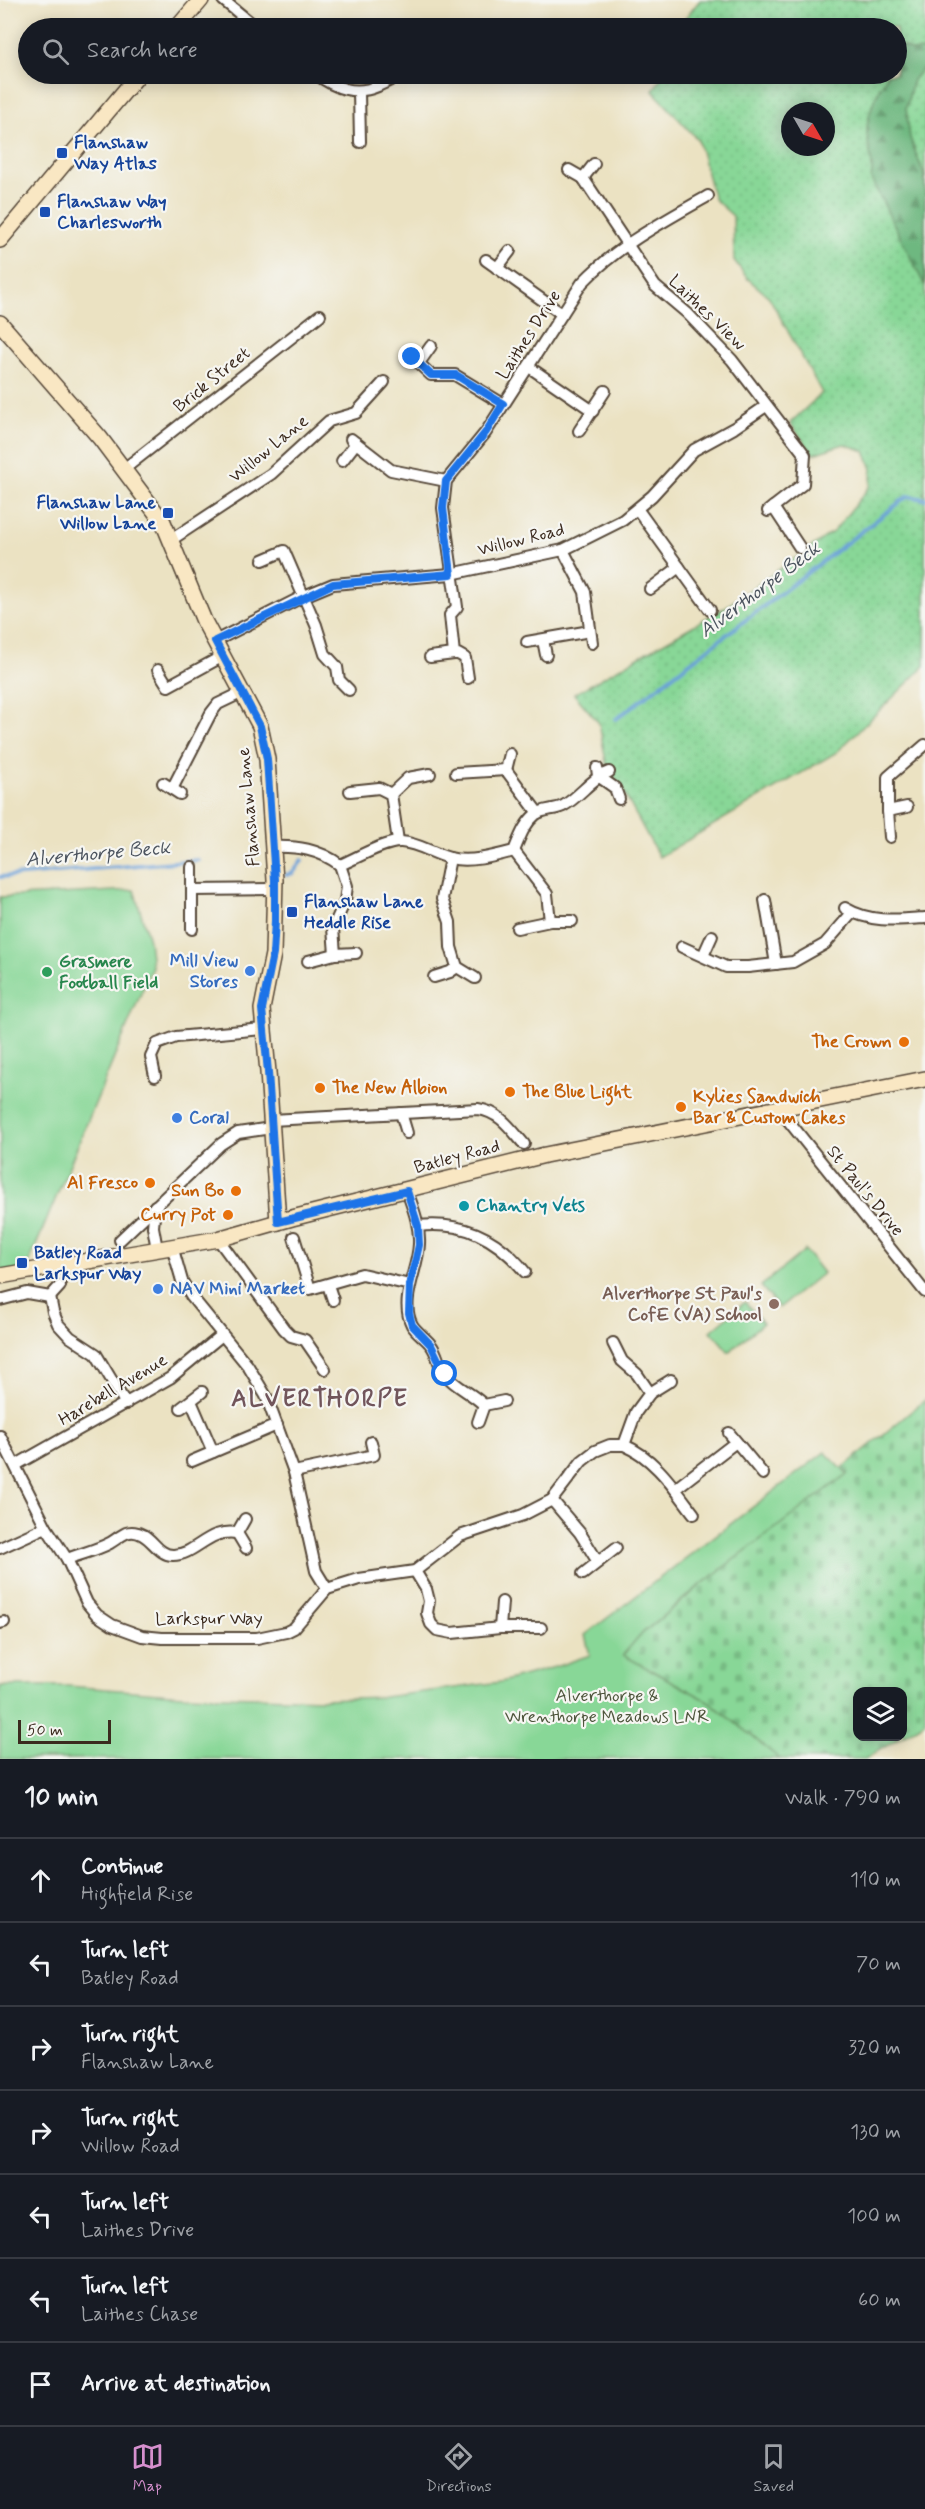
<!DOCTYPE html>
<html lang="en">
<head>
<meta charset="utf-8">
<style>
	body { margin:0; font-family:Mynerve,sans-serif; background:#20242c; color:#f1f3f6 }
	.controls { position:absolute; right:18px; bottom:18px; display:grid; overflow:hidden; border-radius:12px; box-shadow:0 3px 15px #0003 }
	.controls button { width:54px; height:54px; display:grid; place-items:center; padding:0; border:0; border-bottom:2px solid #363941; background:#171b24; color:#f1f3f6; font:30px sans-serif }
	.compass { position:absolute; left:781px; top:102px; width:54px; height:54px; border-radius:50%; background:#171b24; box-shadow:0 3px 15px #0003; rotate:129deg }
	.scale { position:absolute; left:18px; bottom:15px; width:93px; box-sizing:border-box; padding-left:6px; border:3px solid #3b2a1e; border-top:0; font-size:16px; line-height:21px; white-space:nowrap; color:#3b2a1e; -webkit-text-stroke:4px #f6f6f2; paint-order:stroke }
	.stop { position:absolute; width:18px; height:18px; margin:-14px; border:4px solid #1a73e8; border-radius:50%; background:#fff }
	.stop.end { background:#1a73e8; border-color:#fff; box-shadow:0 2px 6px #0008 }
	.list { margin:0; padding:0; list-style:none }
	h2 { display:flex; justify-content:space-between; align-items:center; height:78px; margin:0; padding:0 24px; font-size:26px }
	h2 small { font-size:20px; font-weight:400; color:#9ea1a6 }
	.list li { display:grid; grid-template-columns:39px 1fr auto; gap:18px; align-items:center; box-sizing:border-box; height:84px; padding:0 24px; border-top:2px solid #363941 }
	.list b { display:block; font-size:22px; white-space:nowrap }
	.list p { margin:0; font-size:20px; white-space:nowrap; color:#9ea1a6 }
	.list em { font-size:20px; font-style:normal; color:#9ea1a6 }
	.icon { flex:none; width:33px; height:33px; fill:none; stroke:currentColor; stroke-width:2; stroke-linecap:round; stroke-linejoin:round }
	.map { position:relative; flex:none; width:925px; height:1759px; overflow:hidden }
	.search { position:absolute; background:#171b24; box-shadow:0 3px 15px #0003; left:18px; right:18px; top:18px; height:66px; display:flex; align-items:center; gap:15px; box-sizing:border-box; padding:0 21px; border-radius:33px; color:#9ea1a6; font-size:22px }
	.sheet { height:666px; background:#171b24 }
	nav { display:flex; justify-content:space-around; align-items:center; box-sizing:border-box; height:84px; border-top:2px solid #363941; background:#171b24; font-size:16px; color:#9ea1a6 }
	nav a { display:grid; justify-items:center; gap:3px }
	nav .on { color:#d690ce }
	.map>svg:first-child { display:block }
	.grass { fill:url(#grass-dots); stroke:#62805a; stroke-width:1.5; fill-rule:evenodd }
	.forest { fill:url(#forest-firs); stroke:#54714f; stroke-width:1.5 }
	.cemetery { fill:url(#cemetery-stones); stroke:#62805a; stroke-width:1.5 }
	.park { fill:#88d797; stroke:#62805a; stroke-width:1.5 }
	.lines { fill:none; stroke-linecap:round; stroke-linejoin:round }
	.stream { stroke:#6ba1d8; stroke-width:4 }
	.street-casing { stroke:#554637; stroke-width:14 }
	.secondary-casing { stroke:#554637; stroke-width:18 }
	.street { stroke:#fff; stroke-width:10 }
	.secondary { stroke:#f9e7c3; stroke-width:15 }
	.route { stroke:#1a73e8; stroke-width:8 }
	.transit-dot { fill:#1a4fb4; stroke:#f6f6f2; stroke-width:2 }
	.shop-dot { fill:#3f7fe0; stroke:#f6f6f2; stroke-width:2 }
	.leisure-dot { fill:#2e9e5b; stroke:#f6f6f2; stroke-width:2 }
	.food-dot { fill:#e8710a; stroke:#f6f6f2; stroke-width:2 }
	.culture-dot { fill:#0f9aa8; stroke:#f6f6f2; stroke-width:2 }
	.education-dot { fill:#8d6e63; stroke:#f6f6f2; stroke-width:2 }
	.labels { text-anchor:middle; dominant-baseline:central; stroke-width:4.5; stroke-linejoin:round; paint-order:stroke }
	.transit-label { font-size:18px; font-weight:bold; fill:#164399; stroke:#f6f6f2; text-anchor:start }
	.street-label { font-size:18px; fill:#3b2a1e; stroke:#f6f6f2 }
	.shop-label { font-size:18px; font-weight:bold; fill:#366cbe; stroke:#f6f6f2; text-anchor:start }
	.leisure-label { font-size:18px; font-weight:bold; fill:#27864d; stroke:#f6f6f2; text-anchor:start }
	.food-label { font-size:18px; font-weight:bold; fill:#c56008; stroke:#f6f6f2; text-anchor:end }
	.culture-label { font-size:18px; font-weight:bold; fill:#0d838f; stroke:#f6f6f2; text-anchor:start }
	.education-label { font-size:18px; font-weight:bold; fill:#785e54; stroke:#f6f6f2; text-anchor:end }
	.park-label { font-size:18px; fill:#4e553c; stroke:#f6f6f2 }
	.water-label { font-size:20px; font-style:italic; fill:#4c545f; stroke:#f6f6f2 }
	.district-label { font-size:24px; font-weight:bold; letter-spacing:1.5px; fill:#71555b; stroke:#f6f6f2 }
</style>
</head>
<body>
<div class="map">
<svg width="925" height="1759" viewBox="0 0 925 1759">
	<defs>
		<pattern id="grass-dots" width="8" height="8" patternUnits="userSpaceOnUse" patternTransform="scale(1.5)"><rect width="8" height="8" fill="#88d797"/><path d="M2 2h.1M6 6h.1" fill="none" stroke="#76b982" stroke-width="1.8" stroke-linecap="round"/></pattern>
		<pattern id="forest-firs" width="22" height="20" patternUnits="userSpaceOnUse" patternTransform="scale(1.5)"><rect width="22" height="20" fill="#6eb880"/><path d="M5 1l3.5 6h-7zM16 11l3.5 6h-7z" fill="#5c9668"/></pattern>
		<pattern id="cemetery-stones" width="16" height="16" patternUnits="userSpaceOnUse" patternTransform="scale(1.5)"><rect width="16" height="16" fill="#88d797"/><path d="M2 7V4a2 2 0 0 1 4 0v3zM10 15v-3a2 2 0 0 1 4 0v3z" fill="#76b982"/></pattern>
	</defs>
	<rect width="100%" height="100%" fill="#f6f6f2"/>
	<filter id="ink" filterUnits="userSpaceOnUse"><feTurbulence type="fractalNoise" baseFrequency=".0167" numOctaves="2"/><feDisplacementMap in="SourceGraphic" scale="12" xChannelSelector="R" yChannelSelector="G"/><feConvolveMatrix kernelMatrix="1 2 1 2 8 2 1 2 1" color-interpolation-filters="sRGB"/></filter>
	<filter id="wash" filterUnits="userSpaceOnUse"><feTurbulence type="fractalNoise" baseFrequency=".008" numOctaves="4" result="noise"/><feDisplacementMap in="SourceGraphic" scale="24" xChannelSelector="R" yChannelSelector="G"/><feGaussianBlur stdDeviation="1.35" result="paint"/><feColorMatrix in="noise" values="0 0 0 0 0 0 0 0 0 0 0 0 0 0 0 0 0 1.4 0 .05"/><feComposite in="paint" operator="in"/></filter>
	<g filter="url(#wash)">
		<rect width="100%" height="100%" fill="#ebe2c2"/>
		<path class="grass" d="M700 0H925V492L923 493 925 494V666L837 752 659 857 619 784 607 767 599 723 574 694 724 608 834 531 870 486 872 469 865 451 844 444 813 454 790 423 822 393 769 297 747 278 734 260 733 216 714 199 698 140 653 91 663 74H896V28H677ZM790 111H826V147H790Z"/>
		<path class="forest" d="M900 45 912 51 925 50V66L913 80 906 108 910 138 925 177V286L871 179C875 161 866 145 867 127 869 115 873 100 879 90 882 83 886 81 887 74H896L897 48Z"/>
		<polygon class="cemetery" points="925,1400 925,1722 903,1736 902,1692 858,1692 858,1736 901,1737 865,1759 774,1759 615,1656"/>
		<g class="park">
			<polygon points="134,890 149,940 152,967 25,1272 0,1276 0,897"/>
			<polygon points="805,1250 823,1273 779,1308 761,1286"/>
			<polygon points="745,1302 763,1323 729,1352 711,1331"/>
			<polygon points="825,1452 847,1474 699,1586 640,1635 623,1655 708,1701 780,1759 0,1759 0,1686 68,1686 183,1695 322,1699 384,1697 501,1682 555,1667 590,1655 585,1635"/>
		</g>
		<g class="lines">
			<g class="stream">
				<polyline points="616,719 908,496 925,499"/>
				<polyline points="286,875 293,873 302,860"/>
				<polyline points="0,877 198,860"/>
			</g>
		</g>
	</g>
	<g filter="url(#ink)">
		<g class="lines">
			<g class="street-casing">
				<g id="street">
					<polyline points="223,0 257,28"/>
					<path d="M316 74C335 88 355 96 378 86 386 82 393 80 399 74"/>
					<polyline points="359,91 360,142"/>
					<polyline points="569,170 583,178 655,286 687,313 732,360 805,455 803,484 768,511"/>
					<polyline points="583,178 594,164"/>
					<polyline points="486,260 562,314"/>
					<polyline points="497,268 510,251"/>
					<polyline points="412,357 431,375 455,375 503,404"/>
					<polyline points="419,363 431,346"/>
					<polyline points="529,367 593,411"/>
					<polyline points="579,431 605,391"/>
					<polyline points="351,439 391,470 446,481"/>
					<polyline points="342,461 356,443"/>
					<polyline points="124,469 320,315"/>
					<polyline points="773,507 800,548"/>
					<polyline points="638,510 710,610"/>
					<polyline points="171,540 271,474 329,421 356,413 384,382"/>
					<polyline points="563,550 585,592 592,643"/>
					<polyline points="263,560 284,551 316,625 325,654 337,667 339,680 349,690"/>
					<polyline points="650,589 679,567"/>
					<polyline points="543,640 546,655"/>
					<polyline points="215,641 304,596 333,584 451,574 563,550 623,520 652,496 694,450 734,428 766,406"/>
					<polyline points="527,642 590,631"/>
					<polyline points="430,657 454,654"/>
					<polyline points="158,670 168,686 223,656"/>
					<path d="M468 678 465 658 458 654H454L450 615 457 607 443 508 446 481 486 432 582 283C618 245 663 222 708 196"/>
					<polyline points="597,768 598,776 615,788 619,799"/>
					<polyline points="506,770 510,754"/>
					<polyline points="456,773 506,770 538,813"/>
					<polyline points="163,783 180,794"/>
					<polyline points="172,789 211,713 218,704 243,692"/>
					<polyline points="350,791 379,788 391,794 398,841"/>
					<polyline points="391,794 408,778 430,774"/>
					<polyline points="888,811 907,807"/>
					<polyline points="890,837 888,811 888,777 925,745"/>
					<path d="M272 847C297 846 319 849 340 865 355 859 385 841 401 842 419 843 433 854 450 858 470 863 495 856 514 851 520 837 524 824 536 814 544 809 555 810 563 806 581 796 591 778 609 772"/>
					<polyline points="514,851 547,894 550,921"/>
					<polyline points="450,858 442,899 450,922 451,947 457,967"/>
					<polyline points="192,890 275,889"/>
					<polyline points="765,900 776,964"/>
					<path d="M845 908C870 923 897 920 925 918"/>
					<polyline points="517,928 550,921 572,921"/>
					<polyline points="192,929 192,867"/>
					<polyline points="682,947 726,967 748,967 793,962 825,944 852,913"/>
					<polyline points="335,954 333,928 345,901 347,886 340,865"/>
					<polyline points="703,956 712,936"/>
					<polyline points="308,961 335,954 356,953"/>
					<polyline points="434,977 450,972 457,967 475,978"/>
					<polyline points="155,1076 151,1057 157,1044 176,1037 263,1029"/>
					<polyline points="779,1109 925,1292"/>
					<polyline points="401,1113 407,1133"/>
					<path d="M271 1120 478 1109C500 1112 510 1128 524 1144"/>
					<path d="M407 1191C413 1208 420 1225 419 1244 418 1270 399 1300 412 1325 417 1333 426 1338 431 1345 438 1354 438 1365 445 1374 455 1387 472 1393 484 1405"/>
					<polyline points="155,1206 153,1227 157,1249"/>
					<path d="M418 1226C463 1221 497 1237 525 1272"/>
					<polyline points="294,1237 310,1289 362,1274 410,1285"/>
					<polyline points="218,1239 284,1329 291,1336 305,1340 325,1369"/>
					<polyline points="120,1240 221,1144 238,1133 271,1128"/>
					<polyline points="172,1246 182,1281 191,1296 248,1366 266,1396 294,1472 316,1571 327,1589"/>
					<polyline points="328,1285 333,1300"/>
					<polyline points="50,1297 53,1312 58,1324 70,1337 96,1354 126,1404"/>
					<polyline points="0,1300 27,1293 50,1297 60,1286"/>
					<polyline points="613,1343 622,1361 637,1374 650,1393"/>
					<polyline points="191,1401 213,1452"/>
					<polyline points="181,1408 202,1392"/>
					<polyline points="478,1422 484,1405 504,1401"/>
					<polyline points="729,1433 763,1474"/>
					<polyline points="0,1436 46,1527 67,1559 87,1603 97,1615 112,1625 142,1636 162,1638 257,1638 286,1632 294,1628 327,1589 359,1579 415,1571 460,1536 523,1515 552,1500 582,1461 595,1451 610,1445 624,1445 636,1412 650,1393 671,1380"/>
					<path d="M624 1445C655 1458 674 1488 694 1514"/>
					<polyline points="192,1461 277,1425"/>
					<polyline points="16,1465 170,1378 222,1335"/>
					<polyline points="294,1472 374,1455 371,1442"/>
					<polyline points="675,1489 736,1442"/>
					<polyline points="552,1500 580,1533 598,1562"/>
					<polyline points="245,1519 237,1533 246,1548"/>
					<polyline points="0,1548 46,1527"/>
					<path d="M67 1559C80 1554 97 1550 110 1543 115 1540 120 1536 126 1533 131 1531 138 1532 143 1535 154 1541 159 1555 173 1555 196 1555 208 1528 237 1533"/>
					<polyline points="415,1571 426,1589 429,1601 427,1613 431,1624 437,1630 452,1633 500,1628 541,1628"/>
					<polyline points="583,1574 616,1548"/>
					<polyline points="0,1623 4,1622"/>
					<polyline points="500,1628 502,1602"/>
				</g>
			</g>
			<g class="secondary-casing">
				<g id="secondary">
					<polyline points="177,28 201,0"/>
					<polyline points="0,240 139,74"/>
					<polyline points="0,323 100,438 163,522 204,621 260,726 267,759 275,880 273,954 262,1009 268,1072 278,1222"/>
					<polyline points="0,1276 218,1239 292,1218 545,1155 925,1079"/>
				</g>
			</g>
			<use href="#street" class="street"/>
			<use href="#secondary" class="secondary"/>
		</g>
	</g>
	<g class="lines" filter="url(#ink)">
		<polyline class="route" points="412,357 431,375 456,375 503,404 486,432 446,481 443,508 451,574 333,584 215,641 260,726 267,759 275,880 275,921 273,954 262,1009 268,1072 278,1222 407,1191 418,1226 419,1245 410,1285 409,1313 412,1325 431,1345 445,1374"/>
	</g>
	<g class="transit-dot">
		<rect x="56" y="147" width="12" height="12" rx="3"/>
		<rect x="39" y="206" width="12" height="12" rx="3"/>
		<rect x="162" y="507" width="12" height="12" rx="3"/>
		<rect x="286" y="906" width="12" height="12" rx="3"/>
		<rect x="16" y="1257" width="12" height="12" rx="3"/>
	</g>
	<g class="shop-dot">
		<circle cx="250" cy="971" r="6"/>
		<circle cx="177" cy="1118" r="6"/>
		<circle cx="158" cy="1289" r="6"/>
	</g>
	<circle class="leisure-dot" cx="47" cy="972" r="6"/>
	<g class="food-dot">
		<circle cx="904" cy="1042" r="6"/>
		<circle cx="320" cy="1088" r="6"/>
		<circle cx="510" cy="1092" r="6"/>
		<circle cx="681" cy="1107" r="6"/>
		<circle cx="150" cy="1183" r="6"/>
		<circle cx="236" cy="1191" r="6"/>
		<circle cx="228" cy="1215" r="6"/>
	</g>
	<circle class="culture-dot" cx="464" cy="1206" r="6"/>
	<circle class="education-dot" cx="774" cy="1304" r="6"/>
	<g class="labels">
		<g class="transit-label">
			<text x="74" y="143">Flanshaw<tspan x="74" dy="21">Way Atlas</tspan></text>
			<text x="57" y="202">Flanshaw Way<tspan x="57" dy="21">Charlesworth</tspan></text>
			<text x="156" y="503" text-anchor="end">Flanshaw Lane<tspan x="156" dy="21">Willow Lane</tspan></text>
			<text x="304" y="902">Flanshaw Lane<tspan x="304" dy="21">Heddle Rise</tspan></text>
			<text x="34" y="1253">Batley Road<tspan x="34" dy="21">Larkspur Way</tspan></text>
		</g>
		<g class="street-label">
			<text transform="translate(707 313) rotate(44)">Laithes View</text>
			<text transform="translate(529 335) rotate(-57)">Laithes Drive</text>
			<text transform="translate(212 380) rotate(-39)">Brick Street</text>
			<text transform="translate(269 449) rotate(-39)">Willow Lane</text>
			<text transform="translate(521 540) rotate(-14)">Willow Road</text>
			<text transform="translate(249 807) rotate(-95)">Flanshaw Lane</text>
			<text transform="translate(457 1157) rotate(-15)">Batley Road</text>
			<text transform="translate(865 1191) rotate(51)">St Paul's Drive</text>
			<text transform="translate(113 1390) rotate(-31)">Harebell Avenue</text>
			<text x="209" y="1619">Larkspur Way</text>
		</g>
		<g class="shop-label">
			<text x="238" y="961" text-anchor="end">Mill View<tspan x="238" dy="21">Stores</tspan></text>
			<text x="189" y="1118">Coral</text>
			<text x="170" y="1289">NAV Mini Market</text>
		</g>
		<g class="leisure-label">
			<text x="59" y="962">Grasmere<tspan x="59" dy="21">Football Field</tspan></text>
		</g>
		<g class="food-label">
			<text x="892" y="1042">The Crown</text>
			<text x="332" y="1088" text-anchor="start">The New Albion</text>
			<text x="522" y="1092" text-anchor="start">The Blue Light</text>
			<text x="693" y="1097" text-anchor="start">Kylies Sandwich<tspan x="693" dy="21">Bar &amp; Custom Cakes</tspan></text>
			<text x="138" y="1183">Al Fresco</text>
			<text x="224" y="1191">Sun Bo</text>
			<text x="216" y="1215">Curry Pot</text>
		</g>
		<g class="culture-label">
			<text x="476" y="1206">Chantry Vets</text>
		</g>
		<g class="education-label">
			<text x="762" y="1294">Alverthorpe St Paul's<tspan x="762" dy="21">CofE (VA) School</tspan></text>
		</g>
		<g class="park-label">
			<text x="607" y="1696">Alverthorpe &amp;<tspan x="607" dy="21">Wrenthorpe Meadows LNR</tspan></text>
		</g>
		<g class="water-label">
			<text transform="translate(760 590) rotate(-37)">Alverthorpe Beck</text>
			<text transform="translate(98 854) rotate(-5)">Alverthorpe Beck</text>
		</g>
		<g class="district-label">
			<text x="320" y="1399">ALVERTHORPE</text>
		</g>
	</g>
</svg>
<div class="controls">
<button><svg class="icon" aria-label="layers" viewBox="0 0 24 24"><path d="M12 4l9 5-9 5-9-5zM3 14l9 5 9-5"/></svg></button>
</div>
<svg class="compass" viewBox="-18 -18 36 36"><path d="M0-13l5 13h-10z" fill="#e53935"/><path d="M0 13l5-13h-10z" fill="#9ea1a6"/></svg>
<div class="scale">50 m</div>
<div class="stop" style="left:445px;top:1374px"></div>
<div class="stop end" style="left:412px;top:357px"></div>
<div class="search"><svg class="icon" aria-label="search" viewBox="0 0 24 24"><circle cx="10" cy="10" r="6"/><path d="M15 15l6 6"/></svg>Search here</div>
</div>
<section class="sheet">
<h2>10 min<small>Walk · 790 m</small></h2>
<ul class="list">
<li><svg class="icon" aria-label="ahead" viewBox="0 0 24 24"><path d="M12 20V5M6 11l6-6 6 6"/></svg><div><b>Continue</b><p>Highfield Rise</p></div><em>110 m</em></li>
<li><svg class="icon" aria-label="left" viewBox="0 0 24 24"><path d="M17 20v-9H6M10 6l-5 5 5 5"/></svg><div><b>Turn left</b><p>Batley Road</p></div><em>70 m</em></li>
<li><svg class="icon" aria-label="right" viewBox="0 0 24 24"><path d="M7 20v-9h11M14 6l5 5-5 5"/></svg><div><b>Turn right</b><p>Flanshaw Lane</p></div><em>320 m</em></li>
<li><svg class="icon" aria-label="right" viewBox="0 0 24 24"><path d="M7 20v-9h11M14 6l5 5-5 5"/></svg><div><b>Turn right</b><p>Willow Road</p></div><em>130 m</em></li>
<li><svg class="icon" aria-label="left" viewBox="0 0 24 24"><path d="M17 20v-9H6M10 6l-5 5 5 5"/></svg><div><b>Turn left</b><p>Laithes Drive</p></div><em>100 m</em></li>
<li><svg class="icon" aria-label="left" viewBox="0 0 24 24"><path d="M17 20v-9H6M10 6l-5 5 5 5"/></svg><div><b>Turn left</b><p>Laithes Chase</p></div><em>60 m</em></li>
<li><svg class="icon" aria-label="arrive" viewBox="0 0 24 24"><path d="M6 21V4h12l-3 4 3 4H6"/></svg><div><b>Arrive at destination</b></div></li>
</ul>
</section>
<nav>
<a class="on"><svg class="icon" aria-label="map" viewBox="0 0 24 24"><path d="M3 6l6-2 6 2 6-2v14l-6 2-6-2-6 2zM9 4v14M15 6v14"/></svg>Map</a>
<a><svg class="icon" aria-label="directions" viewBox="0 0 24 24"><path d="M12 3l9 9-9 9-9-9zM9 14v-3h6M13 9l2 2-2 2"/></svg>Directions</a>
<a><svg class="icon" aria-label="saved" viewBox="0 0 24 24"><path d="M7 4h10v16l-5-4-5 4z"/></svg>Saved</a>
</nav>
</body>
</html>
